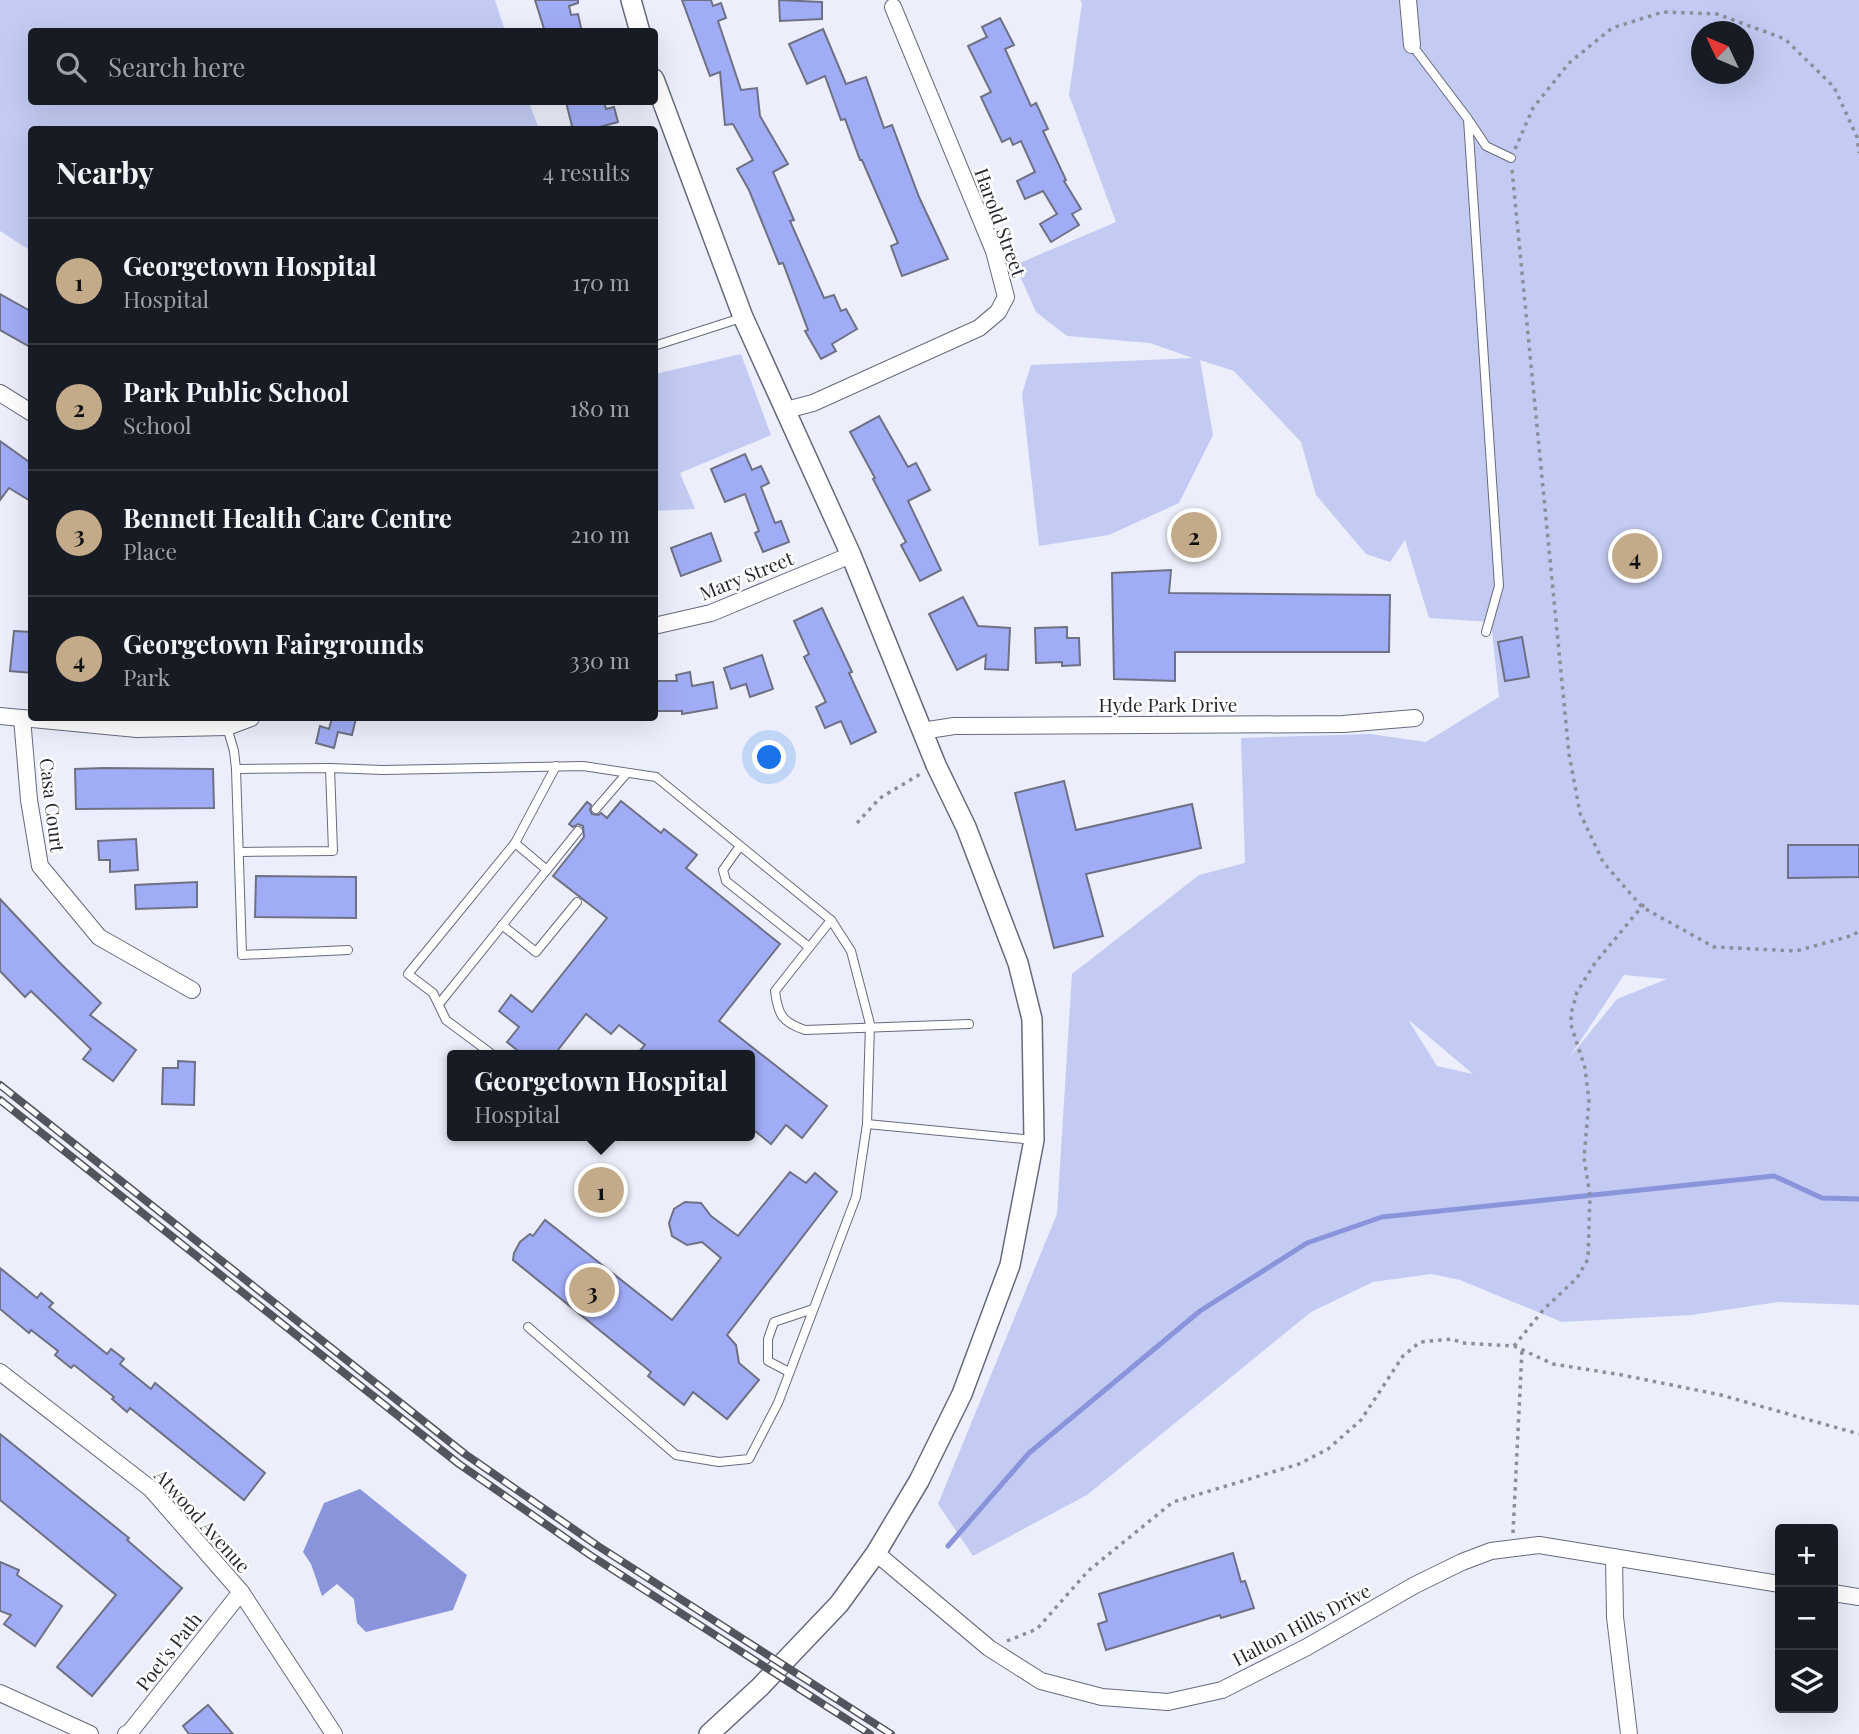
<!DOCTYPE html>
<html lang="en">
<head>
<meta charset="utf-8">
<style>
	body { margin:0; font-family:"Playfair Display",serif; background:#242831; color:#f1f3f6 }
	.controls { position:absolute; right:21px; bottom:21px; display:grid; overflow:hidden; border-radius:7px; box-shadow:0 7px 28px #0002 }
	.controls button { width:63px; height:63px; display:grid; place-items:center; padding:0; border:0; border-bottom:2px solid #363941; background:#171b24; color:#f1f3f6; font:35px sans-serif }
	.compass { position:absolute; left:1691px; top:21px; width:63px; height:63px; border-radius:50%; background:#171b24; box-shadow:0 7px 28px #0002; rotate:314deg }
	.you { position:absolute; left:770px; top:758px; width:24px; height:24px; margin:-18px; border:5px solid #fff; border-radius:50%; background:#1a73e8; box-shadow:0 0 0 10px #1a73e833 }
	.badge { display:grid; place-items:center; width:46px; height:46px; border-radius:50%; background:#c3ab89; color:#111; font-size:23px; font-weight:700 }
	.pin { position:absolute; translate:-50% -50%; border:4px solid #fff; box-shadow:0 2px 7px #0006 }
	.popup { position:absolute; left:447px; top:1050px; width:308px; height:91px; box-sizing:border-box; display:grid; place-content:center; border-radius:7px; background:#171b24; filter:drop-shadow(0 2px 5px #0005); font-size:23px; white-space:nowrap; color:#9ea1a6 }
	.popup b { font-size:26px; color:#f1f3f6 }
	.popup::after { content:''; position:absolute; left:50%; top:100%; margin-left:-14px; border:14px solid transparent; border-top-color:#171b24 }
	.list { margin:0; padding:0; list-style:none }
	h2 { display:flex; justify-content:space-between; align-items:center; height:91px; margin:0; padding:0 28px; font-size:30px }
	h2 small { font-size:23px; font-weight:400; color:#9ea1a6 }
	.list li { display:grid; grid-template-columns:46px 1fr auto; gap:21px; align-items:center; box-sizing:border-box; height:126px; padding:0 28px; border-top:2px solid #363941 }
	.list b { display:block; font-size:26px; white-space:nowrap }
	.list p { margin:0; font-size:23px; white-space:nowrap; color:#9ea1a6 }
	.list em { font-size:23px; font-style:normal; color:#9ea1a6 }
	.icon { flex:none; width:38px; height:38px; fill:none; stroke:currentColor; stroke-width:2; stroke-linecap:round; stroke-linejoin:round }
	.map { position:relative; flex:none; width:1859px; height:1734px; overflow:hidden }
	.search { position:absolute; background:#171b24; box-shadow:0 7px 28px #0002; left:28px; top:28px; width:630px; height:77px; display:flex; align-items:center; gap:18px; box-sizing:border-box; padding:0 24px; border-radius:7px; color:#9ea1a6; font-size:26px }
	.panel { position:absolute; background:#171b24; box-shadow:0 7px 28px #0002; left:28px; top:126px; width:630px; height:595px; border-radius:7px }
	.map>svg:first-child { display:block }
	.green { fill:#c3cbf3; fill-rule:evenodd }
	.water { fill:#8994db }
	.lines { fill:none; stroke-linecap:round; stroke-linejoin:round }
	.stream { stroke:#8994db; stroke-width:5 }
	.building { fill:#a1acf6; stroke:#6e7184; stroke-width:2 }
	.service-casing { stroke:#676a7c; stroke-width:10 }
	.minor-casing { stroke:#676a7c; stroke-width:18 }
	.tertiary-casing { stroke:#676a7c; stroke-width:22 }
	.path { stroke:#8c8e99; stroke-width:3.5; stroke-dasharray:3.5 5; stroke-linecap:butt }
	.service { stroke:#fff; stroke-width:8 }
	.minor { stroke:#fff; stroke-width:16 }
	.tertiary { stroke:#fff; stroke-width:19 }
	.rail-casing { stroke:#53555e; stroke-width:8 }
	.rail { stroke:#fff; stroke-width:5; stroke-dasharray:16; stroke-linecap:butt }
	.labels { text-anchor:middle; dominant-baseline:central; stroke-width:5; stroke-linejoin:round; paint-order:stroke }
	.street-label { font-size:19px; fill:#26272f; stroke:#fff }
</style>
</head>
<body>
<div class="map">
<svg width="1859" height="1734" viewBox="0 0 1859 1734">
	<rect width="100%" height="100%" fill="#eceffb"/>
	<g class="green">
		<polygon points="0,0 495,0 505,31 32,32 32,102 529,102 539,129 32,130 31,251 0,231"/>
		<path d="M1080 0H1859V1305L1778 1302 1692 1315 1562 1322 1460 1280 1431 1274 1373 1282 1311 1312 1087 1495 973 1556 938 1504 1057 1214 1072 974 1199 875 1245 863 1241 738 1370 734 1426 742 1499 697 1491 622 1429 618 1405 540 1390 562 1366 554 1316 495 1301 442 1234 371 1200 360 1213 435 1179 503 1109 535 1039 546 1022 394 1031 365 1193 358 1150 343 1067 336 1036 312 1015 265 1116 222 1069 95 1082 3ZM1702 32H1744V74H1702ZM1624 975 1667 979 1617 999 1569 1058ZM1409 1021H1410L1473 1074 1437 1066Z"/>
		<polygon points="741,354 771,435 680,473 695,509 655,511 655,374"/>
	</g>
	<polygon class="water" points="360,1489 467,1575 453,1610 366,1632 357,1623 354,1599 337,1584 322,1596 311,1564 303,1552 324,1503"/>
	<g class="lines">
		<polyline class="stream" points="948,1546 1029,1453 1200,1311 1307,1243 1382,1217 1774,1176 1822,1198 1859,1199"/>
	</g>
	<g class="building">
		<polygon points="535,0 578,0 578,3 569,6 571,15 578,14 582,32 545,32"/>
		<polygon points="682,0 711,0 713,6 721,3 726,18 718,21 741,90 757,88 760,116 788,164 773,172 794,220 790,221 824,298 834,295 841,311 846,309 857,329 832,344 836,351 821,359 805,331 808,330 783,263 779,264 749,190 737,169 753,160 733,124 725,125 720,72 710,76"/>
		<polygon points="779,0 822,2 822,19 780,21"/>
		<polygon points="1000,18 1014,45 1005,49 1031,106 1036,103 1048,129 1043,131 1066,180 1064,181 1081,209 1072,214 1079,225 1051,242 1040,224 1057,214 1043,191 1025,199 1017,181 1035,172 1021,141 1013,145 1010,138 1002,142 981,97 991,92 968,46 987,37 982,27"/>
		<polygon points="823,29 846,84 866,77 884,128 892,125 919,197 948,259 902,276 891,246 898,243 862,160 860,160 845,119 841,120 825,76 807,84 789,44"/>
		<polygon points="566,102 604,102 606,109 614,107 618,122 589,130 573,130"/>
		<polygon points="0,294 32,312 32,348 0,330"/>
		<polygon points="879,416 908,467 916,463 930,490 908,501 941,570 920,581 901,545 906,542 873,479 875,478 850,432"/>
		<polygon points="0,441 32,464 32,502 9,488 0,500"/>
		<polygon points="745,454 752,470 761,466 769,483 761,487 775,523 781,521 789,542 763,552 755,533 759,531 745,494 725,502 711,469"/>
		<polygon points="711,533 721,561 681,576 671,548"/>
		<polygon points="1171,570 1169,593 1390,595 1389,652 1175,652 1175,681 1114,679 1112,573"/>
		<polygon points="963,597 978,626 1010,628 1008,670 985,669 986,655 957,670 929,614"/>
		<polygon points="822,608 852,672 849,673 876,732 851,744 841,721 825,728 816,707 826,702 804,657 809,654 794,621"/>
		<polygon points="1067,627 1067,638 1079,638 1080,665 1062,666 1062,662 1036,663 1035,628"/>
		<polygon points="14,631 32,632 32,673 10,671"/>
		<polygon points="1522,637 1529,677 1505,681 1498,642"/>
		<polygon points="762,655 773,689 750,697 746,684 731,689 724,668"/>
		<polygon points="690,672 692,686 713,682 717,708 682,714 682,711 654,711 654,681 677,681 676,675"/>
		<polygon points="332,718 356,718 352,735 338,732 334,748 316,743 320,726 329,729"/>
		<polygon points="104,768 213,769 214,808 76,809 75,769"/>
		<polygon points="1064,781 1076,830 1192,804 1201,848 1086,874 1103,936 1054,948 1015,793"/>
		<polygon points="621,801 661,833 664,829 697,855 686,868 780,944 719,1021 827,1106 802,1138 786,1125 771,1144 750,1127 750,1055 636,1055 645,1045 619,1025 611,1034 586,1014 554,1055 523,1055 507,1042 519,1027 499,1011 511,995 532,1012 607,918 553,876 584,837 583,826 578,824 573,827 569,824 587,802 591,805 590,810 592,814 598,815 601,813 607,818"/>
		<polygon points="136,839 138,870 110,872 110,860 99,860 98,841"/>
		<polygon points="1788,845 1859,845 1859,877 1788,878"/>
		<polygon points="256,876 356,877 356,918 255,917"/>
		<polygon points="197,882 197,907 136,909 135,885"/>
		<polygon points="0,899 60,963 101,1003 90,1015 136,1050 113,1081 83,1059 91,1049 31,991 25,997 0,971"/>
		<polygon points="178,1061 195,1062 194,1105 162,1104 163,1068 178,1068"/>
		<polygon points="790,1172 806,1183 815,1173 837,1192 727,1335 736,1345 739,1363 759,1380 727,1419 693,1392 684,1405 648,1376 651,1372 513,1260 514,1253 520,1242 530,1234 533,1236 545,1220 672,1320 721,1258 702,1242 687,1245 672,1236 669,1223 674,1209 685,1202 701,1203 711,1216 738,1236"/>
		<polygon points="0,1268 37,1298 41,1293 53,1303 49,1307 107,1354 111,1349 124,1359 120,1364 151,1389 155,1383 265,1473 244,1500 130,1408 127,1412 112,1399 114,1397 74,1365 71,1368 55,1355 58,1351 31,1330 29,1333 0,1309"/>
		<polygon points="0,1434 129,1538 127,1540 182,1588 92,1696 57,1667 116,1595 0,1500"/>
		<polygon points="1233,1553 1241,1582 1245,1581 1254,1608 1221,1618 1220,1615 1106,1650 1098,1624 1107,1621 1099,1594"/>
		<polygon points="0,1562 19,1570 17,1575 62,1606 35,1646 4,1624 11,1615 0,1611"/>
		<polygon points="208,1705 233,1734 189,1734 183,1726"/>
	</g>
	<g class="lines">
		<g class="service-casing">
			<g id="service">
				<polyline points="1412,45 1468,119 1499,586 1486,632"/>
				<polyline points="1470,122 1486,146 1511,158"/>
				<polyline points="654,346 741,318"/>
				<polyline points="227,727 234,751 236,769 330,768 383,770 583,766 656,777 831,920 851,951 870,1024 867,1124 856,1197 778,1403 749,1459 719,1462 676,1455 528,1327"/>
				<polyline points="236,769 242,955 348,950"/>
				<polyline points="596,809 627,773"/>
				<polyline points="515,843 547,870"/>
				<polyline points="740,846 723,870 726,881 809,947"/>
				<polyline points="240,852 333,851 330,768"/>
				<path d="M831 920 775 991C778 1015 782 1022 805 1030L969 1024"/>
				<polyline points="502,925 536,952 577,902"/>
				<polyline points="439,1004 578,831"/>
				<polyline points="493,1055 446,1020 433,993 408,974 515,843 556,766"/>
				<polyline points="867,1124 1034,1140"/>
				<polyline points="789,1372 768,1361 768,1339 774,1322 813,1309"/>
			</g>
		</g>
		<g class="minor-casing">
			<g id="minor">
				<polyline points="1408,0 1412,45"/>
				<polyline points="0,393 32,413"/>
				<polyline points="786,410 813,403 979,328 998,312 1006,297 994,251 893,7"/>
				<polyline points="654,626 711,613 851,555"/>
				<polyline points="0,716 137,729 227,727 251,718"/>
				<polyline points="22,718 29,800 40,866 99,937 192,990"/>
				<polyline points="922,731 954,726 1343,724 1415,718"/>
				<polyline points="0,1372 151,1489 241,1592 334,1734"/>
				<polyline points="876,1553 989,1648 1041,1681 1102,1697 1168,1702 1222,1690 1307,1647 1415,1585 1462,1562 1491,1551 1539,1545 1780,1584"/>
				<polyline points="1614,1557 1615,1617 1629,1734"/>
				<polyline points="1833,1593 1859,1597"/>
				<polyline points="0,1693 90,1734"/>
				<polyline points="126,1734 130,1732 241,1592"/>
			</g>
		</g>
		<g class="tertiary-casing">
			<g id="tertiary">
				<polyline points="631,0 640,32"/>
				<polyline points="654,79 743,317 851,555 936,765 966,827 1018,963 1032,1019 1034,1140 1010,1265 962,1394 919,1481 876,1553 839,1604 760,1687 709,1734"/>
			</g>
		</g>
		<g class="path">
			<polyline points="1515,149 1533,108 1569,63 1612,28 1663,12 1717,14 1785,39 1834,87 1857,137 1859,153"/>
			<polyline points="1512,170 1569,754 1580,813 1603,862 1642,907 1714,947 1796,951 1854,935 1859,930"/>
			<polyline points="857,823 880,798 922,773"/>
			<polyline points="1514,1346 1544,1309 1577,1278 1588,1259 1590,1195 1584,1158 1589,1101 1585,1068 1571,1025 1571,1014 1577,992 1595,963 1644,904"/>
			<polyline points="1513,1533 1522,1350"/>
			<polyline points="1007,1641 1037,1629 1088,1571 1173,1502 1299,1464 1328,1449 1361,1420 1403,1356 1420,1342 1452,1339 1462,1343 1514,1346 1553,1364 1622,1375 1721,1395 1859,1434"/>
		</g>
		<use href="#service" class="service"/>
		<use href="#minor" class="minor"/>
		<use href="#tertiary" class="tertiary"/>
		<g class="rail-casing">
			<g id="rail">
				<polyline points="0,1085 465,1454 598,1546 891,1734"/>
				<polyline points="0,1100 459,1464 590,1555 870,1734"/>
			</g>
		</g>
		<use href="#rail" class="rail"/>
	</g>
	<g class="labels">
		<g class="street-label">
			<text transform="translate(1001 222) rotate(70)">Harold Street</text>
			<text transform="translate(746 575) rotate(-22)">Mary Street</text>
			<text x="1168" y="704">Hyde Park Drive</text>
			<text transform="translate(53 805) rotate(83)">Casa Court</text>
			<text transform="translate(203 1520) rotate(48)">Atwood Avenue</text>
			<text transform="translate(1301 1624) rotate(-28)">Halton Hills Drive</text>
			<text transform="translate(168 1651) rotate(-52)">Poet's Path</text>
		</g>
	</g>
</svg>
<div class="controls">
<button>+</button>
<button>−</button>
<button><svg class="icon" aria-label="layers" viewBox="0 0 24 24"><path d="M12 4l9 5-9 5-9-5zM3 14l9 5 9-5"/></svg></button>
</div>
<svg class="compass" viewBox="-18 -18 36 36"><path d="M0-13l5 13h-10z" fill="#e53935"/><path d="M0 13l5-13h-10z" fill="#9ea1a6"/></svg>
<div class="you"></div>
<div class="pin badge" style="left:601px;top:1190px">1</div>
<div class="popup"><b>Georgetown Hospital</b>Hospital</div>
<div class="pin badge" style="left:1194px;top:535px">2</div>
<div class="pin badge" style="left:592px;top:1290px">3</div>
<div class="pin badge" style="left:1635px;top:556px">4</div>
<div class="search"><svg class="icon" aria-label="search" viewBox="0 0 24 24"><circle cx="10" cy="10" r="6"/><path d="M15 15l6 6"/></svg>Search here</div>
<section class="panel">
<h2>Nearby<small>4 results</small></h2>
<ul class="list">
<li><span class="badge">1</span><div><b>Georgetown Hospital</b><p>Hospital</p></div><em>170 m</em></li>
<li><span class="badge">2</span><div><b>Park Public School</b><p>School</p></div><em>180 m</em></li>
<li><span class="badge">3</span><div><b>Bennett Health Care Centre</b><p>Place</p></div><em>210 m</em></li>
<li><span class="badge">4</span><div><b>Georgetown Fairgrounds</b><p>Park</p></div><em>330 m</em></li>
</ul>
</section>
</div>
</body>
</html>
